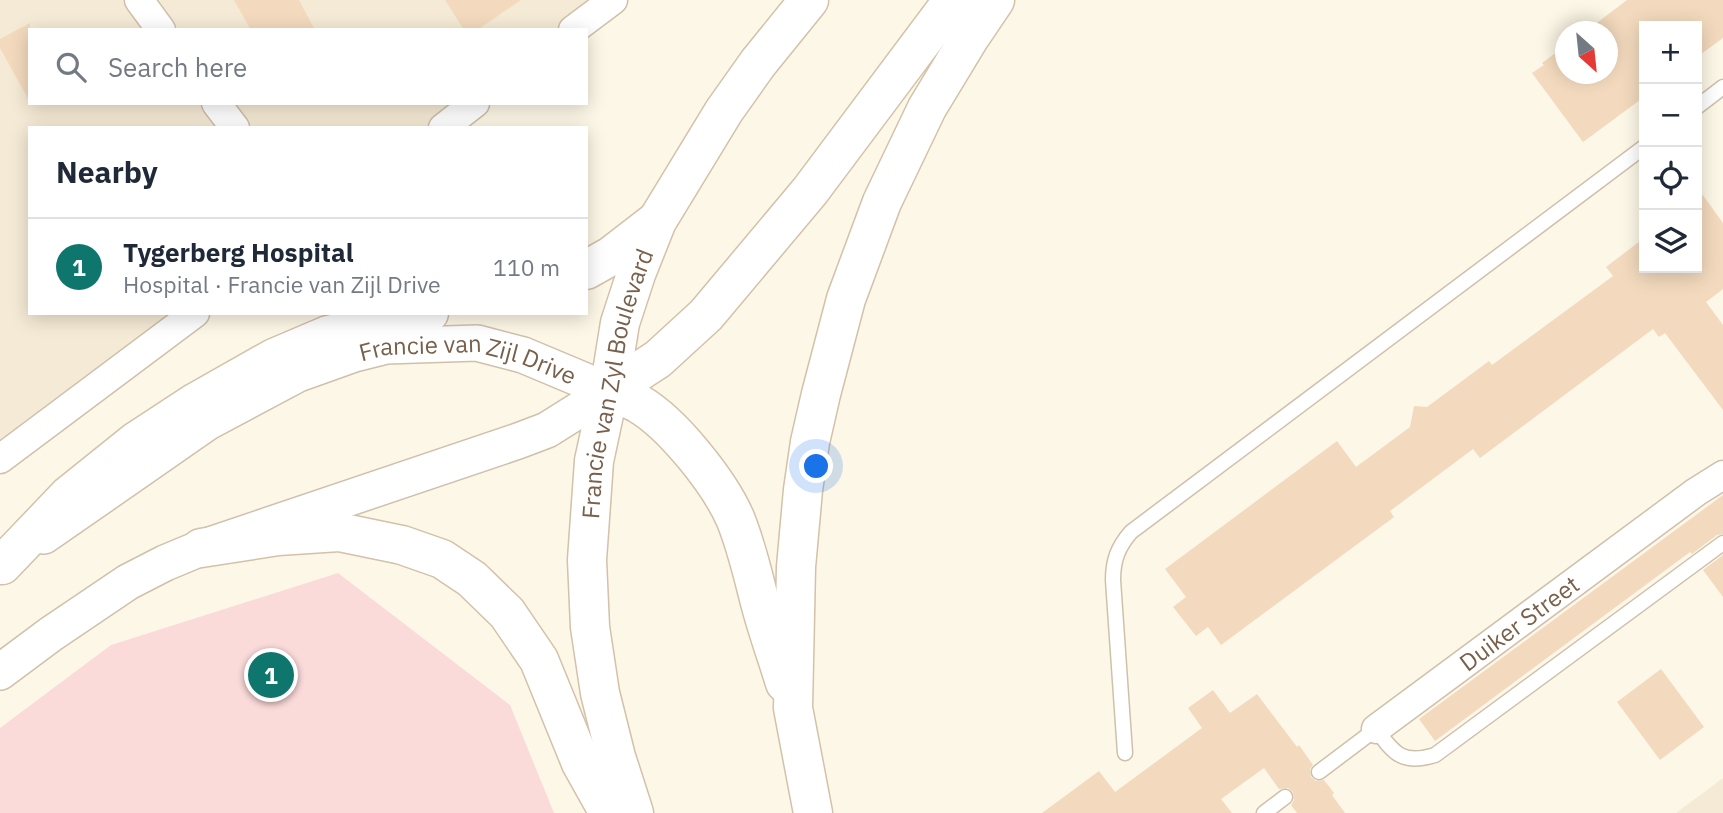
<!DOCTYPE html>
<html lang="en">
<head>
<meta charset="utf-8">
<style>
	body { margin:0; font-family:"IBM Plex Sans",sans-serif; background:#f6f6f7; color:#1f2937 }
	.controls { position:absolute; right:21px; top:21px; display:grid; overflow:hidden; border-radius:0px; box-shadow:0 4px 18px #0003 }
	.controls button { width:63px; height:63px; display:grid; place-items:center; padding:0; border:0; border-bottom:2px solid #e0e1e3; background:#fff; color:#1f2937; font:35px sans-serif }
	.compass { position:absolute; left:1555px; top:21px; width:63px; height:63px; border-radius:50%; background:#fff; box-shadow:0 4px 18px #0003; rotate:153deg }
	.you { position:absolute; left:817px; top:467px; width:24px; height:24px; margin:-18px; border:5px solid #fff; border-radius:50%; background:#1a73e8; box-shadow:0 0 0 10px #1a73e833 }
	.badge { display:grid; place-items:center; width:46px; height:46px; border-radius:50%; background:#0f766e; color:#fff; font-size:23px; font-weight:700 }
	.pin { position:absolute; translate:-50% -50%; border:4px solid #fff; box-shadow:0 2px 7px #0006 }
	.list { margin:0; padding:0; list-style:none }
	h2 { display:flex; justify-content:space-between; align-items:center; height:91px; margin:0; padding:0 28px; font-size:30px }
	h2 small { font-size:23px; font-weight:400; color:#747a83 }
	.list li { display:grid; grid-template-columns:46px 1fr auto; gap:21px; align-items:center; box-sizing:border-box; height:98px; padding:0 28px; border-top:2px solid #e0e1e3 }
	.list b { display:block; font-size:26px; white-space:nowrap }
	.list p { margin:0; font-size:23px; white-space:nowrap; color:#747a83 }
	.list em { font-size:23px; font-style:normal; color:#747a83 }
	.icon { flex:none; width:38px; height:38px; fill:none; stroke:currentColor; stroke-width:2; stroke-linecap:round; stroke-linejoin:round }
	.map { position:relative; flex:none; width:1723px; height:813px; overflow:hidden }
	.search { position:absolute; background:#fff; box-shadow:0 4px 18px #0003; left:28px; top:28px; width:560px; height:77px; display:flex; align-items:center; gap:18px; box-sizing:border-box; padding:0 24px; border-radius:0px; color:#747a83; font-size:26px }
	.panel { position:absolute; background:#fff; box-shadow:0 4px 18px #0003; left:28px; top:126px; width:560px; height:189px; border-radius:0px }
	.map>svg:first-child { display:block }
	.residential { fill:#f5ead5 }
	.medical { fill:#fbdada }
	.building { fill:#f3dabe }
	.lines { fill:none; stroke-linecap:round; stroke-linejoin:round }
	.service-casing { stroke:#cfc0ac; stroke-width:17 }
	.minor-casing { stroke:#cfc0ac; stroke-width:31 }
	.tertiary-casing { stroke:#cfc0ac; stroke-width:38 }
	.secondary-casing { stroke:#d3c1a9; stroke-width:41 }
	.service { stroke:#fff; stroke-width:14 }
	.minor { stroke:#fff; stroke-width:28 }
	.tertiary { stroke:#fff; stroke-width:35 }
	.secondary { stroke:#fff; stroke-width:38 }
	.labels { text-anchor:middle; dominant-baseline:central; stroke-width:5; stroke-linejoin:round; paint-order:stroke }
	.street-label { font-size:24px; fill:#78604a; stroke:#fffaee }
</style>
</head>
<body>
<div class="map">
<svg width="1723" height="813" viewBox="0 0 1723 813">
	<rect width="100%" height="100%" fill="#fdf7e7"/>
	<g class="residential">
		<polygon points="0,0 616,0 576,30 30,30 30,103 478,103 445,128 30,128 30,313 197,313 0,460"/>
		<polygon points="1723,778 1723,813 1676,813"/>
	</g>
	<polygon class="medical" points="338,573 510,705 554,813 0,813 0,728 111,645"/>
	<g class="building">
		<polygon points="234,0 299,0 315,30 251,30"/>
		<polygon points="445,0 521,0 477,30 464,30"/>
		<polygon points="1627,0 1723,0 1723,38 1697,57 1697,26 1644,26 1644,97 1583,142 1532,73 1544,65 1542,63 1565,46 1565,74 1607,74 1607,32 1585,32"/>
		<polygon points="30,23 30,102 0,48 0,39"/>
		<polygon points="1697,187 1723,223 1723,289 1706,302 1723,325 1723,410 1665,333 1659,337 1653,329 1480,458 1473,449 1390,511 1394,517 1221,645 1208,627 1196,636 1173,607 1186,597 1165,569 1337,441 1356,467 1410,427 1414,406 1427,407 1489,361 1492,365 1613,276 1606,267 1644,238 1644,268 1697,268"/>
		<polygon points="1723,495 1723,534 1717,535 1692,554 1690,552 1435,741 1419,719"/>
		<polygon points="1723,555 1723,597 1703,570"/>
		<polygon points="1661,669 1704,727 1660,760 1617,702"/>
		<polygon points="1213,690 1230,713 1257,694 1297,747 1299,745 1313,765 1310,769 1311,777 1316,781 1324,780 1334,793 1332,795 1345,813 1297,813 1291,805 1294,800 1293,792 1288,788 1279,789 1264,768 1221,799 1232,813 1042,813 1099,771 1115,792 1202,728 1188,708"/>
	</g>
	<g class="lines">
		<g class="service-casing">
			<g id="service">
				<polyline points="1697,107 1723,87"/>
				<path d="M1125 753 1113 580C1113 560 1118 547 1131 532L1644 147"/>
				<path d="M1319 772 1376 729C1394 754 1403 765 1435 755L1723 543"/>
				<polyline points="1264,813 1285,797"/>
			</g>
		</g>
		<g class="minor-casing">
			<g id="minor">
				<polyline points="139,0 161,30"/>
				<polyline points="573,30 613,0"/>
				<polyline points="216,103 235,128"/>
				<polyline points="443,128 475,103"/>
				<polyline points="0,459 195,313"/>
				<path id="s1" d="M1376 729 1696 492 1723 475"/>
			</g>
		</g>
		<g class="tertiary-casing">
			<g id="tertiary">
				<path id="s2" d="M44 536 208 422 298 374 354 354 386 346 477 343 523 355 609 391"/>
				<polyline points="0,672 51,634 128,582 165,563 201,548 518,441 547,430 609,391"/>
			</g>
		</g>
		<g class="secondary-casing">
			<g id="secondary">
				<polyline points="586,270 611,256 655,222"/>
				<polyline points="609,391 658,359 706,315 810,191 953,0"/>
				<path d="M609 391C619 395 630 399 639 404 673 424 719 482 735 518 747 547 753 576 761 606 768 632 777 657 785 683"/>
				<polyline points="201,548 278,536 339,532 402,545 442,559 472,579 507,613 539,660 581,763 609,813"/>
				<polyline points="2,565 69,495 135,442 196,402 274,358 328,335 429,313"/>
				<path id="s3" d="M634 813 616 757 600 693 590 627 587 560 594 461 609 391 620 323 636 274 657 221 724 111 758 63 809 0"/>
				<polyline points="813,813 793,708 796,567 803,490 810,442 821,394 846,299 882,202 927,108 970,37 995,0"/>
			</g>
		</g>
		<use href="#service" class="service"/>
		<use href="#minor" class="minor"/>
		<use href="#tertiary" class="tertiary"/>
		<use href="#secondary" class="secondary"/>
	</g>
	<g class="labels">
		<g class="street-label">
			<text stroke="none"><textPath href="#s2" startOffset="478">Francie van Zijl Drive</textPath></text>
			<text stroke="none"><textPath href="#s3" startOffset="438">Francie van Zyl Boulevard</textPath></text>
			<text stroke="none"><textPath href="#s1" startOffset="178">Duiker Street</textPath></text>
		</g>
	</g>
</svg>
<div class="controls">
<button>+</button>
<button>−</button>
<button><svg class="icon" aria-label="locate" viewBox="0 0 24 24"><circle cx="12" cy="12" r="6"/><path d="M12 2v4M12 18v4M2 12h4M18 12h4"/></svg></button>
<button><svg class="icon" aria-label="layers" viewBox="0 0 24 24"><path d="M12 4l9 5-9 5-9-5zM3 14l9 5 9-5"/></svg></button>
</div>
<svg class="compass" viewBox="-18 -18 36 36"><path d="M0-13l5 13h-10z" fill="#e53935"/><path d="M0 13l5-13h-10z" fill="#747a83"/></svg>
<div class="you"></div>
<div class="pin badge" style="left:271px;top:675px">1</div>
<div class="search"><svg class="icon" aria-label="search" viewBox="0 0 24 24"><circle cx="10" cy="10" r="6"/><path d="M15 15l6 6"/></svg>Search here</div>
<section class="panel">
<h2>Nearby<small></small></h2>
<ul class="list">
<li><span class="badge">1</span><div><b>Tygerberg Hospital</b><p>Hospital · Francie van Zijl Drive</p></div><em>110 m</em></li>
</ul>
</section>
</div>
</body>
</html>
